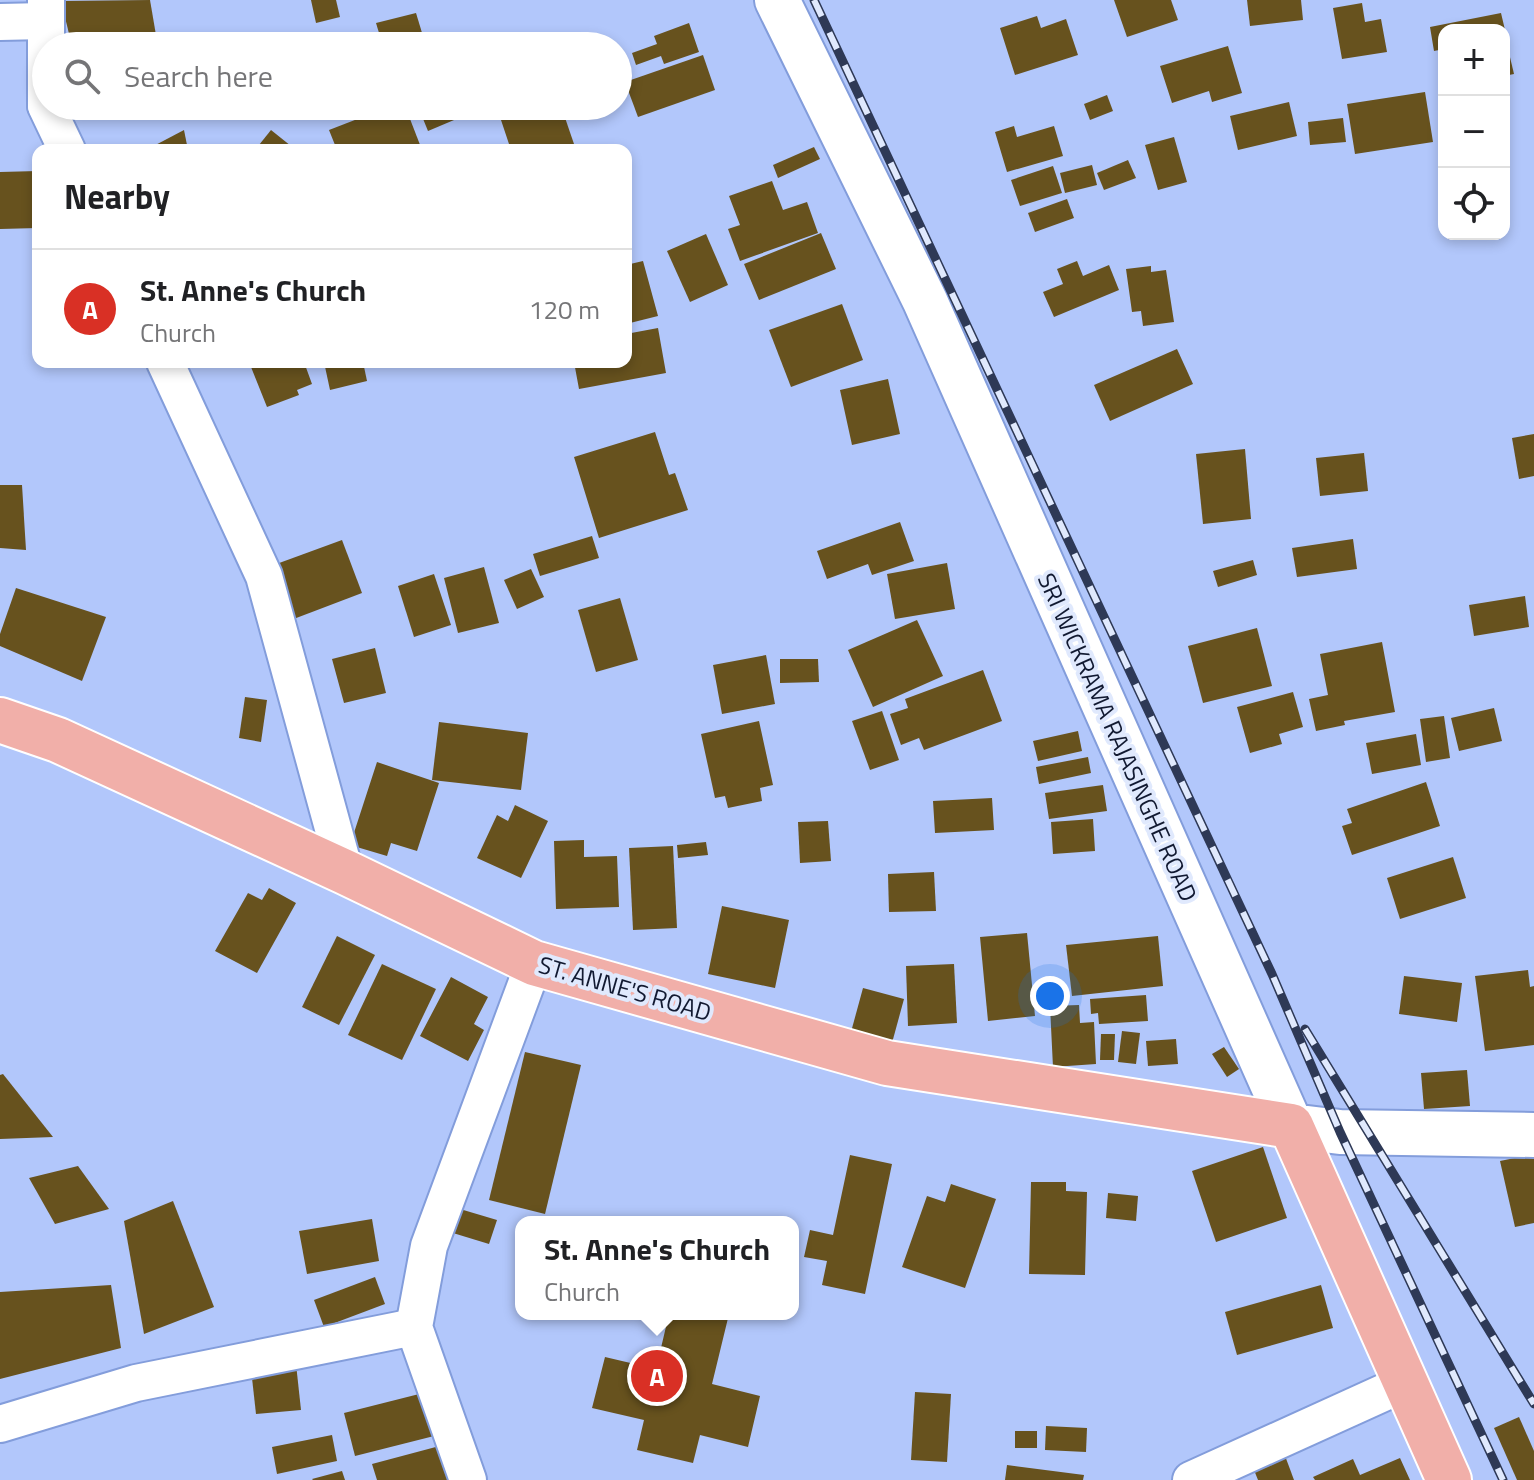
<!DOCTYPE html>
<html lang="en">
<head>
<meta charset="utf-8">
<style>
	body { margin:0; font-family:"Titillium Web",sans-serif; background:#f6f6f6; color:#202124 }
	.controls { position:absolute; right:24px; top:24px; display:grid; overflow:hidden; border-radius:16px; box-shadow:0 4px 12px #0003 }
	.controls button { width:72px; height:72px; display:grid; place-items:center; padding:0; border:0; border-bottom:2px solid #e0e0e0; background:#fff; color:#202124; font:40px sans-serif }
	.you { position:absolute; left:1050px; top:996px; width:28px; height:28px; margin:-20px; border:6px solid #fff; border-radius:50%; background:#1a73e8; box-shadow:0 0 0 12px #1a73e833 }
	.badge { display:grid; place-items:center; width:52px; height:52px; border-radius:50%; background:#d93025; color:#fff; font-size:26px; font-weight:700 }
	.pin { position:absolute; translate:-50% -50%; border:4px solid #fff; box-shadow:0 2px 8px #0006 }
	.popup { position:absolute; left:515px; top:1216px; width:284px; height:104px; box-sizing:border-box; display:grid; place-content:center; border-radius:16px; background:#fff; filter:drop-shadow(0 2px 6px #0005); font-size:26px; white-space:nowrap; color:#757577 }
	.popup b { font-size:30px; color:#202124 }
	.popup::after { content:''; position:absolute; left:50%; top:100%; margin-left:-16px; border:16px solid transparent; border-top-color:#fff }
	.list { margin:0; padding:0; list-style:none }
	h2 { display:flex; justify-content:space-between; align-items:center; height:104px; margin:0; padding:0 32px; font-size:34px }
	h2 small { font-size:26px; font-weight:400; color:#757577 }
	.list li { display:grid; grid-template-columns:52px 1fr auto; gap:24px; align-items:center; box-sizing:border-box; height:120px; padding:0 32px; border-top:2px solid #e0e0e0 }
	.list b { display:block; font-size:30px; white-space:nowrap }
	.list p { margin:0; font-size:26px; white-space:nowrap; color:#757577 }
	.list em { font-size:26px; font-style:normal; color:#757577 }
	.icon { flex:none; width:44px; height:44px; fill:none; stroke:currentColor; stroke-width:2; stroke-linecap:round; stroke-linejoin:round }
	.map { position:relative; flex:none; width:1534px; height:1480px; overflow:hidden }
	.search { position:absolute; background:#fff; box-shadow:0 4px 12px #0003; left:32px; top:32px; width:600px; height:88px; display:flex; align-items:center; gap:20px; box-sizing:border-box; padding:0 28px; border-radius:44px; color:#757577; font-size:30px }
	.panel { position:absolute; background:#fff; box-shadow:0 4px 12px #0003; left:32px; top:144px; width:600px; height:224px; border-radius:16px }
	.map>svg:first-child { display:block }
	.building { fill:#67521e }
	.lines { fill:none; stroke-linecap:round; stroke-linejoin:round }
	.minor-casing { stroke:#839ddb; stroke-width:40 }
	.tertiary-casing { stroke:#839ddb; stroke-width:48 }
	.primary-casing { stroke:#fff; stroke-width:48 }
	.minor { stroke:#fff; stroke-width:36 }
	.tertiary { stroke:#fff; stroke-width:44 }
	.primary { stroke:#f1afa9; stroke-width:44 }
	.rail-casing { stroke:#2e3956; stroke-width:9 }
	.rail { stroke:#e0e9fd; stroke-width:6; stroke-dasharray:18; stroke-linecap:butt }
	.labels { text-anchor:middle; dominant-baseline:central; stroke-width:8; stroke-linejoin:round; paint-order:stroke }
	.street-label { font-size:24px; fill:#111931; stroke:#e0e9fd }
</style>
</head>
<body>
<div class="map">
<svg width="1534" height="1480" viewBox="0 0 1534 1480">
	<rect width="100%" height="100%" fill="#b2c7fb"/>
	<g class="building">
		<polygon points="150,0 157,41 72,46 61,1"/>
		<polygon points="311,0 336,0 340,17 316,23"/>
		<polygon points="1114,0 1171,0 1178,20 1127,37"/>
		<polygon points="1247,0 1301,0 1303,20 1250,26"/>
		<polygon points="1362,3 1365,22 1381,19 1387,52 1342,59 1333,8"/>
		<polygon points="416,13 426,46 383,46 376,23"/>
		<polygon points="1501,13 1505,30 1444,30 1444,49 1434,51 1430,27"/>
		<polygon points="1037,16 1041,28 1066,19 1078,55 1015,75 1000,28"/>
		<polygon points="689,23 699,52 664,64 661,56 636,65 632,53 657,44 654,36"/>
		<polygon points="1504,32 1514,74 1504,76"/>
		<polygon points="275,36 278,46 246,46 245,45"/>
		<polygon points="1228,46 1242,93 1212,102 1209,91 1172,103 1160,66"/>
		<polygon points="703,55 715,90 638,117 625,82"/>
		<polygon points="1425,92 1433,142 1355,154 1347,104"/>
		<polygon points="1107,95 1113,111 1090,120 1084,104"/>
		<polygon points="1289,102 1297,136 1238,150 1230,116"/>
		<polygon points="76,106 144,106 144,108 78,118"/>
		<polygon points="391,106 405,106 422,150 337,150 329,130"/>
		<polygon points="427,106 471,106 473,112 428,131 419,109"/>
		<polygon points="541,106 561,106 574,144 556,150 511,150 501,120"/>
		<polygon points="1343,118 1346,142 1310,145 1308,122"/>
		<polygon points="1014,126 1017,137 1054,126 1063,156 1007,172 995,132"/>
		<polygon points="184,130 188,150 146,150"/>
		<polygon points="271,130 296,150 255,150"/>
		<polygon points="1174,137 1187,182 1158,190 1145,145"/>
		<polygon points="814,147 820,159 778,178 773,165"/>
		<polygon points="1128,160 1136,178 1104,190 1097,173"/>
		<polygon points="1092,165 1097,185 1065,193 1060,173"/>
		<polygon points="1053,166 1062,193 1020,206 1011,180"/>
		<polygon points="38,171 38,228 0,229 0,172"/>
		<polygon points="772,181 783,210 807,202 818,233 740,261 728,229 740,225 729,196"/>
		<polygon points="1067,199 1074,218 1035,232 1028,213"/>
		<polygon points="821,233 836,269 759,300 744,264"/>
		<polygon points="706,234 728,285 690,302 667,251"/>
		<polygon points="643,261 658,316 626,324 626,265"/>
		<polygon points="1077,261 1083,276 1109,265 1119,290 1054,317 1043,292 1063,284 1057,269"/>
		<polygon points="1151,266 1151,272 1166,270 1174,322 1143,326 1141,311 1132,312 1126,269"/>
		<polygon points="842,304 863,360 791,387 769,330"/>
		<polygon points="658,328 666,373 579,389 574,362 626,362 626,334"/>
		<polygon points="1177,349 1193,384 1110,421 1094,385"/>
		<polygon points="249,362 304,362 312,384 297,390 299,395 267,407"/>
		<polygon points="324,362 363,362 367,381 330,390"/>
		<polygon points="888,379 900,434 852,445 840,390"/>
		<polygon points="655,432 669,475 675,473 688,510 599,538 574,457"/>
		<polygon points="1534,434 1534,476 1519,479 1512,438"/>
		<polygon points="1245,449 1251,519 1203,524 1196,454"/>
		<polygon points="1364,453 1368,491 1320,496 1316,458"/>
		<polygon points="0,485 22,485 26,550 0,548"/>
		<polygon points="900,522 914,561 872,575 868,564 827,579 817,551"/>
		<polygon points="592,536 599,558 540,576 533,554"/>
		<polygon points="1353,539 1357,569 1297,577 1292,548"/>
		<polygon points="342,540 362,593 291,620 271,566"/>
		<polygon points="1253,560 1257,575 1218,587 1213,571"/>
		<polygon points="947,563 955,609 895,619 887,574"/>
		<polygon points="484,567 499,623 458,633 444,578"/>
		<polygon points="531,569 544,597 517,609 504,580"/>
		<polygon points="434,574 451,625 414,637 398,586"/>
		<polygon points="16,588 106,617 82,681 0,646 0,634"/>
		<polygon points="1525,596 1529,627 1474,636 1469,605"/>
		<polygon points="620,598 638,660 596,672 578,610"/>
		<polygon points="917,620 943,676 873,707 848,650"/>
		<polygon points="1257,628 1272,686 1203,703 1188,646"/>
		<polygon points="1382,642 1395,712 1344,721 1345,725 1316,731 1309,699 1328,695 1320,654"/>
		<polygon points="375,648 386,693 344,703 332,659"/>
		<polygon points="766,655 775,704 722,714 713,665"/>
		<polygon points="780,659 818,659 819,682 780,683"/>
		<polygon points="983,670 1002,721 924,750 919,738 901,745 890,714 908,708 905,699"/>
		<polygon points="1293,692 1303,727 1279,734 1282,744 1250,753 1237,707"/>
		<polygon points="245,697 267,700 261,742 239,738"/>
		<polygon points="1494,708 1502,741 1459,751 1451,718"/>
		<polygon points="882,711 899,760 870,770 852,721"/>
		<polygon points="1444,716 1450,758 1426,762 1420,719"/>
		<polygon points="759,721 773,785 760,788 762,801 728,808 725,796 715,798 701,734"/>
		<polygon points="439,722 528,733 521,790 432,780"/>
		<polygon points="1078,731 1082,751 1038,761 1033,741"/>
		<polygon points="1416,734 1421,765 1372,774 1366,743"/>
		<polygon points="1088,757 1091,773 1039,784 1036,767"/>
		<polygon points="377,762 439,783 417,851 391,843 387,856 350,845"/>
		<polygon points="1426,782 1440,826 1352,855 1342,826 1352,823 1347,809"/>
		<polygon points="1103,785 1107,811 1049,819 1045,793"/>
		<polygon points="992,798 994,830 935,833 933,801"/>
		<polygon points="515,805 548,821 521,878 477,858 497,815 508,821"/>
		<polygon points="1093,819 1095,851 1053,854 1051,822"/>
		<polygon points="828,821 831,861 800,863 798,822"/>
		<polygon points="584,840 584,857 617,856 619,907 556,909 554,841"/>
		<polygon points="706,842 708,855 678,858 677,845"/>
		<polygon points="673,846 677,928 633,930 629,848"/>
		<polygon points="1453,857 1466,898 1400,919 1387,878"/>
		<polygon points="934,872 936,911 889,912 888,874"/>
		<polygon points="269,888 296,903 257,973 215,951 248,893 262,900"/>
		<polygon points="722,906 789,920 775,988 708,974"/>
		<polygon points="1027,933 1035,1016 988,1021 980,937"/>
		<polygon points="337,936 375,955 339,1025 302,1007"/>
		<polygon points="1158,936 1163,986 1072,996 1066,945"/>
		<polygon points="382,964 436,989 402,1060 348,1035"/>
		<polygon points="954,964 957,1023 908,1026 906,966"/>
		<polygon points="1528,970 1530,987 1534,986 1534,1045 1485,1051 1475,976"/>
		<polygon points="1404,976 1462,983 1457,1022 1399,1014"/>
		<polygon points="451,977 488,997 474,1024 484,1030 468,1061 420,1036"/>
		<polygon points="863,988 904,999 892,1043 851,1032"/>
		<polygon points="1146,995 1148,1021 1099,1024 1098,1013 1091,1014 1090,999"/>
		<polygon points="1079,1005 1080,1023 1094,1022 1096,1064 1053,1067 1050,1006"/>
		<polygon points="1122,1031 1140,1033 1136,1064 1118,1062"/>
		<polygon points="1101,1034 1115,1034 1114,1060 1100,1060"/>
		<polygon points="1176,1039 1178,1064 1148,1066 1146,1041"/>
		<polygon points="1224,1047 1239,1069 1227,1077 1212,1054"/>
		<polygon points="525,1052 581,1065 545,1214 489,1200"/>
		<polygon points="1467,1070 1470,1106 1424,1109 1421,1073"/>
		<polygon points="3,1074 53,1137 0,1139 0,1075"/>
		<polygon points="1263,1147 1287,1218 1216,1242 1192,1171"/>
		<polygon points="1534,1154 1534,1223 1515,1227 1500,1161"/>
		<polygon points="850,1155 892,1164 865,1294 822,1285 827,1261 804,1257 810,1230 833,1235"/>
		<polygon points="78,1166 109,1209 55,1224 29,1178"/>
		<polygon points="1031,1182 1066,1182 1066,1191 1087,1192 1085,1275 1029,1274"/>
		<polygon points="951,1184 996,1199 965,1288 902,1267 927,1196 945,1202"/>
		<polygon points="1108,1193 1138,1196 1136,1221 1106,1218"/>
		<polygon points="173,1201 214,1307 144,1334 124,1221"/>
		<polygon points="460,1209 497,1220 489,1244 453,1233"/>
		<polygon points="372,1219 379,1261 307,1274 299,1231"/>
		<polygon points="375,1277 385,1304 324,1327 314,1300"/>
		<polygon points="111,1285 121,1348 0,1379 0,1292"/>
		<polygon points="1321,1285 1333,1328 1237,1355 1225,1312"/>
		<polygon points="669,1314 729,1314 712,1384 760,1396 748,1447 700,1435 693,1463 637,1450 644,1420 592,1408 605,1357 656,1369"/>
		<polygon points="296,1364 301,1410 256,1414 251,1369"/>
		<polygon points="431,1391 442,1434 355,1456 344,1413"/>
		<polygon points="915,1392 951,1394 947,1462 911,1460"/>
		<polygon points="1519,1417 1534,1451 1534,1480 1517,1480 1494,1428"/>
		<polygon points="1046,1426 1087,1428 1086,1452 1045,1450"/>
		<rect x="1015" y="1431" width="22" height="17"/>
		<polygon points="332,1435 337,1461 277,1474 272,1447"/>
		<polygon points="447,1444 456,1480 377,1480 372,1464"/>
		<polygon points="1284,1453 1294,1480 1258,1480 1252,1465"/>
		<polygon points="1400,1458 1410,1480 1315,1480 1313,1477 1353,1459 1360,1475"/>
		<polygon points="1007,1465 1084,1475 1083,1480 1005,1480"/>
		<polygon points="342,1471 345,1480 313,1480 312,1479"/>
	</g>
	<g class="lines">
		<g class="minor-casing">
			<g id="minor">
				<polyline points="46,0 46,105"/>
				<polyline points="0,22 45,21"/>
				<polyline points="46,106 67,150"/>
				<polyline points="165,362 264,576 345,872"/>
				<polyline points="0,1424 136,1383 414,1327"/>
				<polyline points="468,1480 414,1327 429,1246 534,963"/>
				<polyline points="1191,1480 1405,1383"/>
			</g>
		</g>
		<g class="tertiary-casing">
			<polyline id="tertiary" points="777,0 925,301 1291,1126 1340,1132 1534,1135"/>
		</g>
		<g class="primary-casing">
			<polyline id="primary" points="0,720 58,740 345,872 534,963 887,1063 1291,1126 1449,1480"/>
		</g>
		<use href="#minor" class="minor"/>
		<use href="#tertiary" class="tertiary"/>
		<use href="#primary" class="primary"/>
		<g class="rail-casing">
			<g id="rail">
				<polyline points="814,0 1272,974 1340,1132 1503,1480"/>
				<polyline points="1305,1029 1534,1404"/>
			</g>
		</g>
		<use href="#rail" class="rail"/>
	</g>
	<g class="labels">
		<g class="street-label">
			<text transform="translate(1118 737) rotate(66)">SRI WICKRAMA RAJASINGHE ROAD</text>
			<text transform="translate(625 988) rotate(16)">ST. ANNE'S ROAD</text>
		</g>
	</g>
</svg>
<div class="controls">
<button>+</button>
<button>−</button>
<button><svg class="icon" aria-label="locate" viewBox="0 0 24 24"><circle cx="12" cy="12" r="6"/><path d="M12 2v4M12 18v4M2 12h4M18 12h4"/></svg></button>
</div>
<div class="you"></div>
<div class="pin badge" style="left:657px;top:1376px">A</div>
<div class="popup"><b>St. Anne's Church</b>Church</div>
<div class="search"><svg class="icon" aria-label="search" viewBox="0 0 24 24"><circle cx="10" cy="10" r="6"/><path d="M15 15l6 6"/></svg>Search here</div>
<section class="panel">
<h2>Nearby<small></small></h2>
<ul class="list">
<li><span class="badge">A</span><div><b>St. Anne's Church</b><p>Church</p></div><em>120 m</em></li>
</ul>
</section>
</div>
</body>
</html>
